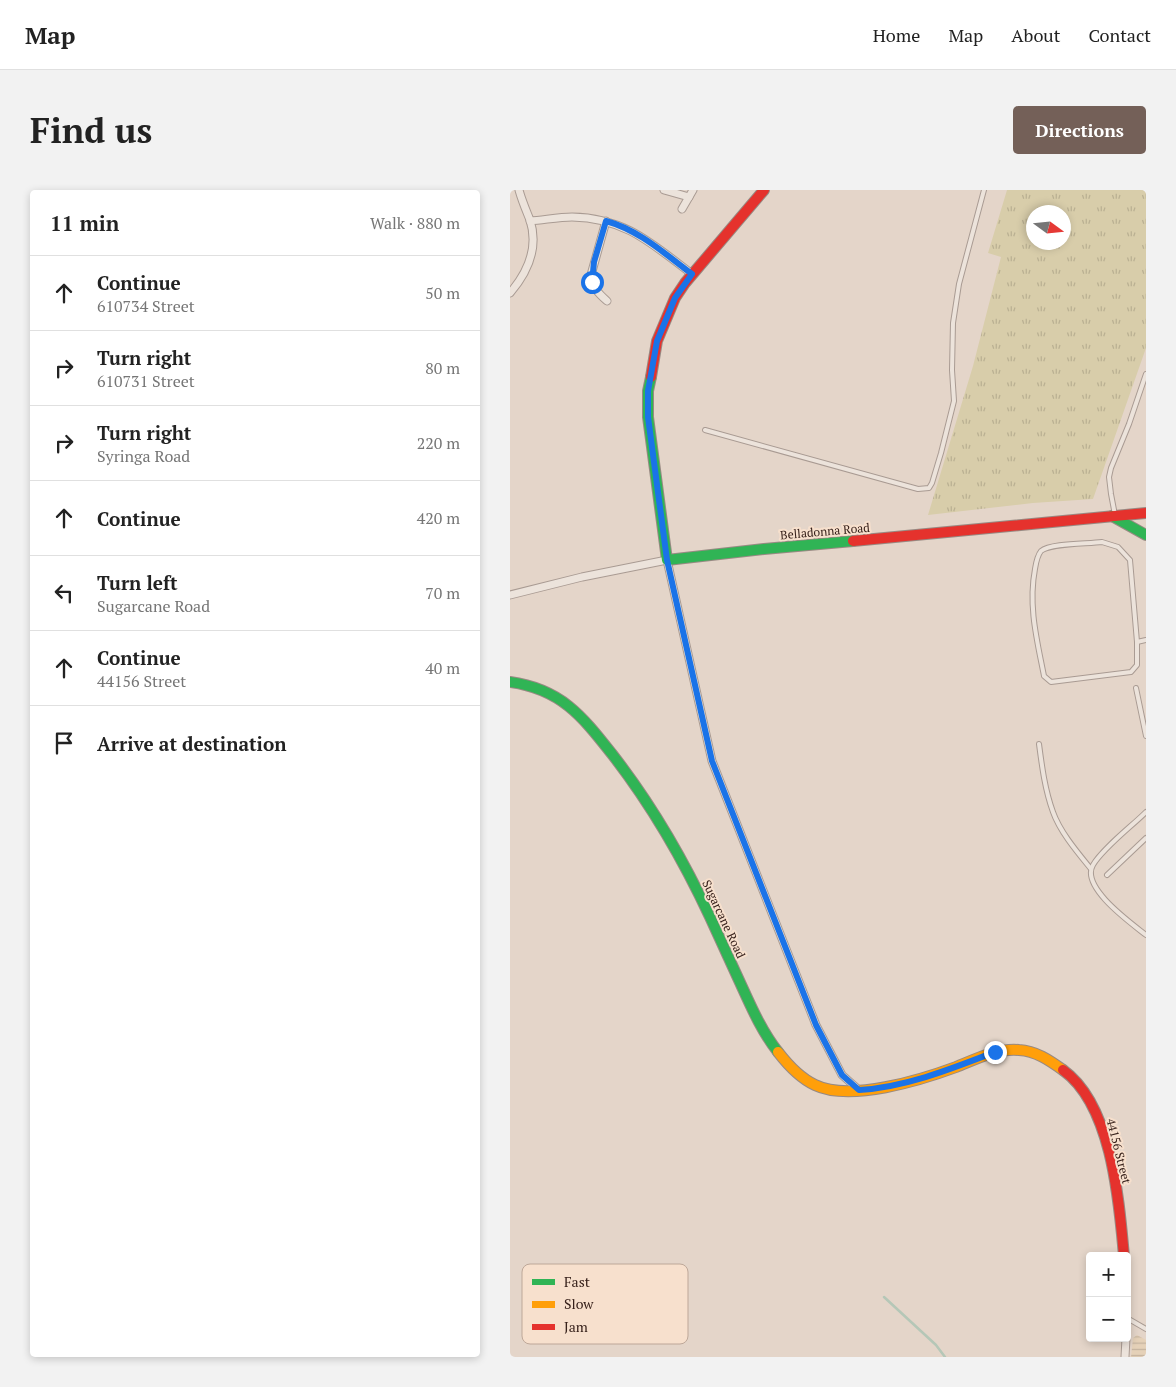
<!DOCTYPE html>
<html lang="en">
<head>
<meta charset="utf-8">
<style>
	body { margin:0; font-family:"PT Serif",serif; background:#f2f2f2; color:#222 }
	.controls { position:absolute; right:15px; bottom:15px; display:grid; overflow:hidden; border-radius:5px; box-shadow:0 2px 8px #0003 }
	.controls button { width:45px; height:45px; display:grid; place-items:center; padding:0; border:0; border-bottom:1px solid #e0e0e0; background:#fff; color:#222; font:25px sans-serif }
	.compass { position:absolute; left:516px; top:15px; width:45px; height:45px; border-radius:50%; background:#fff; box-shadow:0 2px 8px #0003; rotate:105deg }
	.stop { position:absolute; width:15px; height:15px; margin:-11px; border:4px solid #1a73e8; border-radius:50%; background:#fff }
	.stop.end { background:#1a73e8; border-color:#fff; box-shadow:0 1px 5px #0008 }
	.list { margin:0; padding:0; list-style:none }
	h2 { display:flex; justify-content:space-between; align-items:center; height:65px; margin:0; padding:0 20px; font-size:21px }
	h2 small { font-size:16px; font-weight:400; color:#767676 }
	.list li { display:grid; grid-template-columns:32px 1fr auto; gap:15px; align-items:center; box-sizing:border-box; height:75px; padding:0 20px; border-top:1px solid #e0e0e0 }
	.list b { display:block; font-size:19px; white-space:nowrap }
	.list p { margin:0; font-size:16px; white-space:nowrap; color:#767676 }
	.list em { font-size:16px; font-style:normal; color:#767676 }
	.icon { flex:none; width:28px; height:28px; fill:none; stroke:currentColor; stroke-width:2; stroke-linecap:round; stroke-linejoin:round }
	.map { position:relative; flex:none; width:636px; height:1167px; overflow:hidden; border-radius:5px }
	header { display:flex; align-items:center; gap:30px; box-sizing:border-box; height:70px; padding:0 25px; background:#fff; border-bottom:1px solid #e0e0e0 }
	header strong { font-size:24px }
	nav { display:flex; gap:28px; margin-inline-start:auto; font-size:18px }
	.intro { display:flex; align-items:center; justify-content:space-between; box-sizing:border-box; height:120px; padding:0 30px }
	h1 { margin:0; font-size:35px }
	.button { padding:12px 22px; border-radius:5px; background:#746058; color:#fff; font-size:18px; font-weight:700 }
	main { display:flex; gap:30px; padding:0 30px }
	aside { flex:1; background:#fff; border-radius:5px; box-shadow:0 2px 8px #0003 }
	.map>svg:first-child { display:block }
	.farmland { fill:url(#farmland-rules) }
	.grass { fill:url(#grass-tufts); fill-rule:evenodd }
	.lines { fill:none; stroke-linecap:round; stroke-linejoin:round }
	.stream { stroke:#b5c7b7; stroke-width:2.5 }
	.lane-casing { stroke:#a99b93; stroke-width:6 }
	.street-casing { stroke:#a99b93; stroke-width:9 }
	.fast-casing { stroke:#988a83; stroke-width:12 }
	.slow-casing { stroke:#988a83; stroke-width:12 }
	.jam-casing { stroke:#988a83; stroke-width:12 }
	.lane { stroke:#ece3db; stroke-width:4 }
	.street { stroke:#ece3db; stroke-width:7 }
	.fast { stroke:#30b455; stroke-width:10 }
	.slow { stroke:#ff9f0a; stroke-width:10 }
	.jam { stroke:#e5322d; stroke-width:10 }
	.route { stroke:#1a73e8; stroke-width:6 }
	.labels { text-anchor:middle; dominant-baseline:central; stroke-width:4; stroke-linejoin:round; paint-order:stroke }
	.street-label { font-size:12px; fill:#37211b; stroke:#f7e0cd }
	.key { fill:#f7e0cd; stroke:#bda798; stroke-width:1 }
	.key-label { font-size:14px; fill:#37211b }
</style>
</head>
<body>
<header>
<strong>Map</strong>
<nav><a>Home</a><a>Map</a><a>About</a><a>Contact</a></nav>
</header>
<div class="intro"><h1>Find us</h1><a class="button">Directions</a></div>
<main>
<aside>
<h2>11 min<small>Walk · 880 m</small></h2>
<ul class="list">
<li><svg class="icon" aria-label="ahead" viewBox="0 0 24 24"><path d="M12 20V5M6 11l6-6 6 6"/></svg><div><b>Continue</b><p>610734 Street</p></div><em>50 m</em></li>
<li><svg class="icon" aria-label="right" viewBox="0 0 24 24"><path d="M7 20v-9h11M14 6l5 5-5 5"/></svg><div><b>Turn right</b><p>610731 Street</p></div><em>80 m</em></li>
<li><svg class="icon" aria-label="right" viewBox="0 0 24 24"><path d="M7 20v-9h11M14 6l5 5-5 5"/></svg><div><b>Turn right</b><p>Syringa Road</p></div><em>220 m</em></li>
<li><svg class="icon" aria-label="ahead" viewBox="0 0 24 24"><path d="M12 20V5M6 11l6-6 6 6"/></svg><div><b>Continue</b></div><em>420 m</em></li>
<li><svg class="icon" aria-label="left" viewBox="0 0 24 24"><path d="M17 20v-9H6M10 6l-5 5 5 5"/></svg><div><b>Turn left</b><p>Sugarcane Road</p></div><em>70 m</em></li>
<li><svg class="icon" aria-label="ahead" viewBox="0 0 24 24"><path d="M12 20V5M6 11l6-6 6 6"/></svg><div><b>Continue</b><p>44156 Street</p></div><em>40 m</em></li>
<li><svg class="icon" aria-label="arrive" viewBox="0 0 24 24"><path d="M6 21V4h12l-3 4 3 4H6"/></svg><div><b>Arrive at destination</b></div></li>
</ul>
</aside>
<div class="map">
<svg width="636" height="1167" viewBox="0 0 636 1167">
	<defs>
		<pattern id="farmland-rules" width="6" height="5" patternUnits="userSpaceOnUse" patternTransform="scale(1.25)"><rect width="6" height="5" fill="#e5d1b8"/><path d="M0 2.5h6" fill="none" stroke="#c5b39e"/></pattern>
		<pattern id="grass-tufts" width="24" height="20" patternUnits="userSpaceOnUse" patternTransform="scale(1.25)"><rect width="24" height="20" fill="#d8cdaa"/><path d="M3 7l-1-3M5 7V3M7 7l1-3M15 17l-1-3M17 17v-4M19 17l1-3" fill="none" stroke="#bab092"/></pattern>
	</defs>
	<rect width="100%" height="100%" fill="#e4d5c9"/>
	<polygon class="farmland" points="627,1145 636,1150 636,1167 621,1167 623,1148"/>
	<path class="grass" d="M497 0H636V158L583 309 523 313 418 325 463 176 491 67 478 63ZM524 22H554V52H524Z"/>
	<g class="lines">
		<polyline class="stream" points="374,1107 426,1155 435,1167"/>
		<g class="lane-casing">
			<g id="lane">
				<polyline points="195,240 408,299 419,298 422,293 431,263 444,211 442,180 443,133 449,94 474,0"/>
				<polyline points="605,325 601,304 599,287 601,278 619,234 636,184"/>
				<path d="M592 352 608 357 620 370 627 452V475L621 482 541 492 534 486C527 450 518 416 525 379 526 373 527 366 531 361 541 353 578 354 592 352Z"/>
				<polyline points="627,452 636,450"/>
				<polyline points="626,498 636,546"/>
				<path d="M529 554C532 577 535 600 543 622 550 642 568 663 581 679"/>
				<path d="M636 622C622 636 593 658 583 675 570 697 621 733 636 745"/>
				<polyline points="597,685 636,648"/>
				<polyline points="617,1128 636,1139"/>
			</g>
		</g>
		<g class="street-casing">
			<g id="street">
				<polyline points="154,0 179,7"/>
				<polyline points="172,19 183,0"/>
				<path d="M20 31C34 30 49 27 62 27 116 28 142 54 182 84"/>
				<path d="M96 31 81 85C82 97 88 103 97 111"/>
				<path d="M0 103C18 82 29 58 20 30 16 20 12 11 9 0"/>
				<polyline points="0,405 72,387 157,370 202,571 306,835 332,885 349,900"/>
				<polyline points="615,1167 616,1148"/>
			</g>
		</g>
		<g class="fast-casing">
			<g id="fast">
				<polyline points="141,187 138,201 138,227 157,370 254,359 343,351"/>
				<polyline points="602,326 636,345"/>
				<path d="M0 492C51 499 72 526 102 564 141 614 173 669 200 727 211 751 222 775 233 799 243 821 253 843 268 862"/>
			</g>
		</g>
		<g class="slow-casing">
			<path id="slow" d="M268 862C278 875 290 888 305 895 340 912 411 890 446 877 466 869 487 858 509 860 526 861 539 870 553 880"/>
		</g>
		<g class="jam-casing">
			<g id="jam">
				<polyline points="141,187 147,151 165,108 175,93 254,0"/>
				<polyline points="343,351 636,323"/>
				<path d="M553 880C602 915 609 1011 614 1066"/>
			</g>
		</g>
		<use href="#lane" class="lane"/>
		<use href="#street" class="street"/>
		<use href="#fast" class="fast"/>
		<use href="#slow" class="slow"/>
		<use href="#jam" class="jam"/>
	</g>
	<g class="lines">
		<path class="route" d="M82 92 84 72 96 31C129 40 155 64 182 84L165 108 147 151 138 201V227L157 370 202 571 306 835 332 885 349 900C396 897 441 879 485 862"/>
	</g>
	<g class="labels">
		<g class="street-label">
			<text transform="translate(315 341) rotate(-5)">Belladonna Road</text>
			<text transform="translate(214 729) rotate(65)">Sugarcane Road</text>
			<text transform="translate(609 961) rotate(76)">44156 Street</text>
		</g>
	</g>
	<rect x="12" y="1074" width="166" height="80" rx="8" class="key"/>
	<rect x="22" y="1089" width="23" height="6" fill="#30b455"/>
	<rect x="22" y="1111" width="23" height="7" fill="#ff9f0a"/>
	<rect x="22" y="1134" width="23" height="6" fill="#e5322d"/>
	<g class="key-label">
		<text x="54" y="1097">Fast</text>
		<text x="54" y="1119">Slow</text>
		<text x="54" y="1142">Jam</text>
	</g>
</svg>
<div class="controls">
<button>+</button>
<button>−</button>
</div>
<svg class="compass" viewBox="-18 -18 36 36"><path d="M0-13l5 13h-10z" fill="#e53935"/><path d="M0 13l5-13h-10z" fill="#767676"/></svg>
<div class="stop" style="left:82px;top:92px"></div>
<div class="stop end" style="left:485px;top:862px"></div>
</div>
</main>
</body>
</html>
